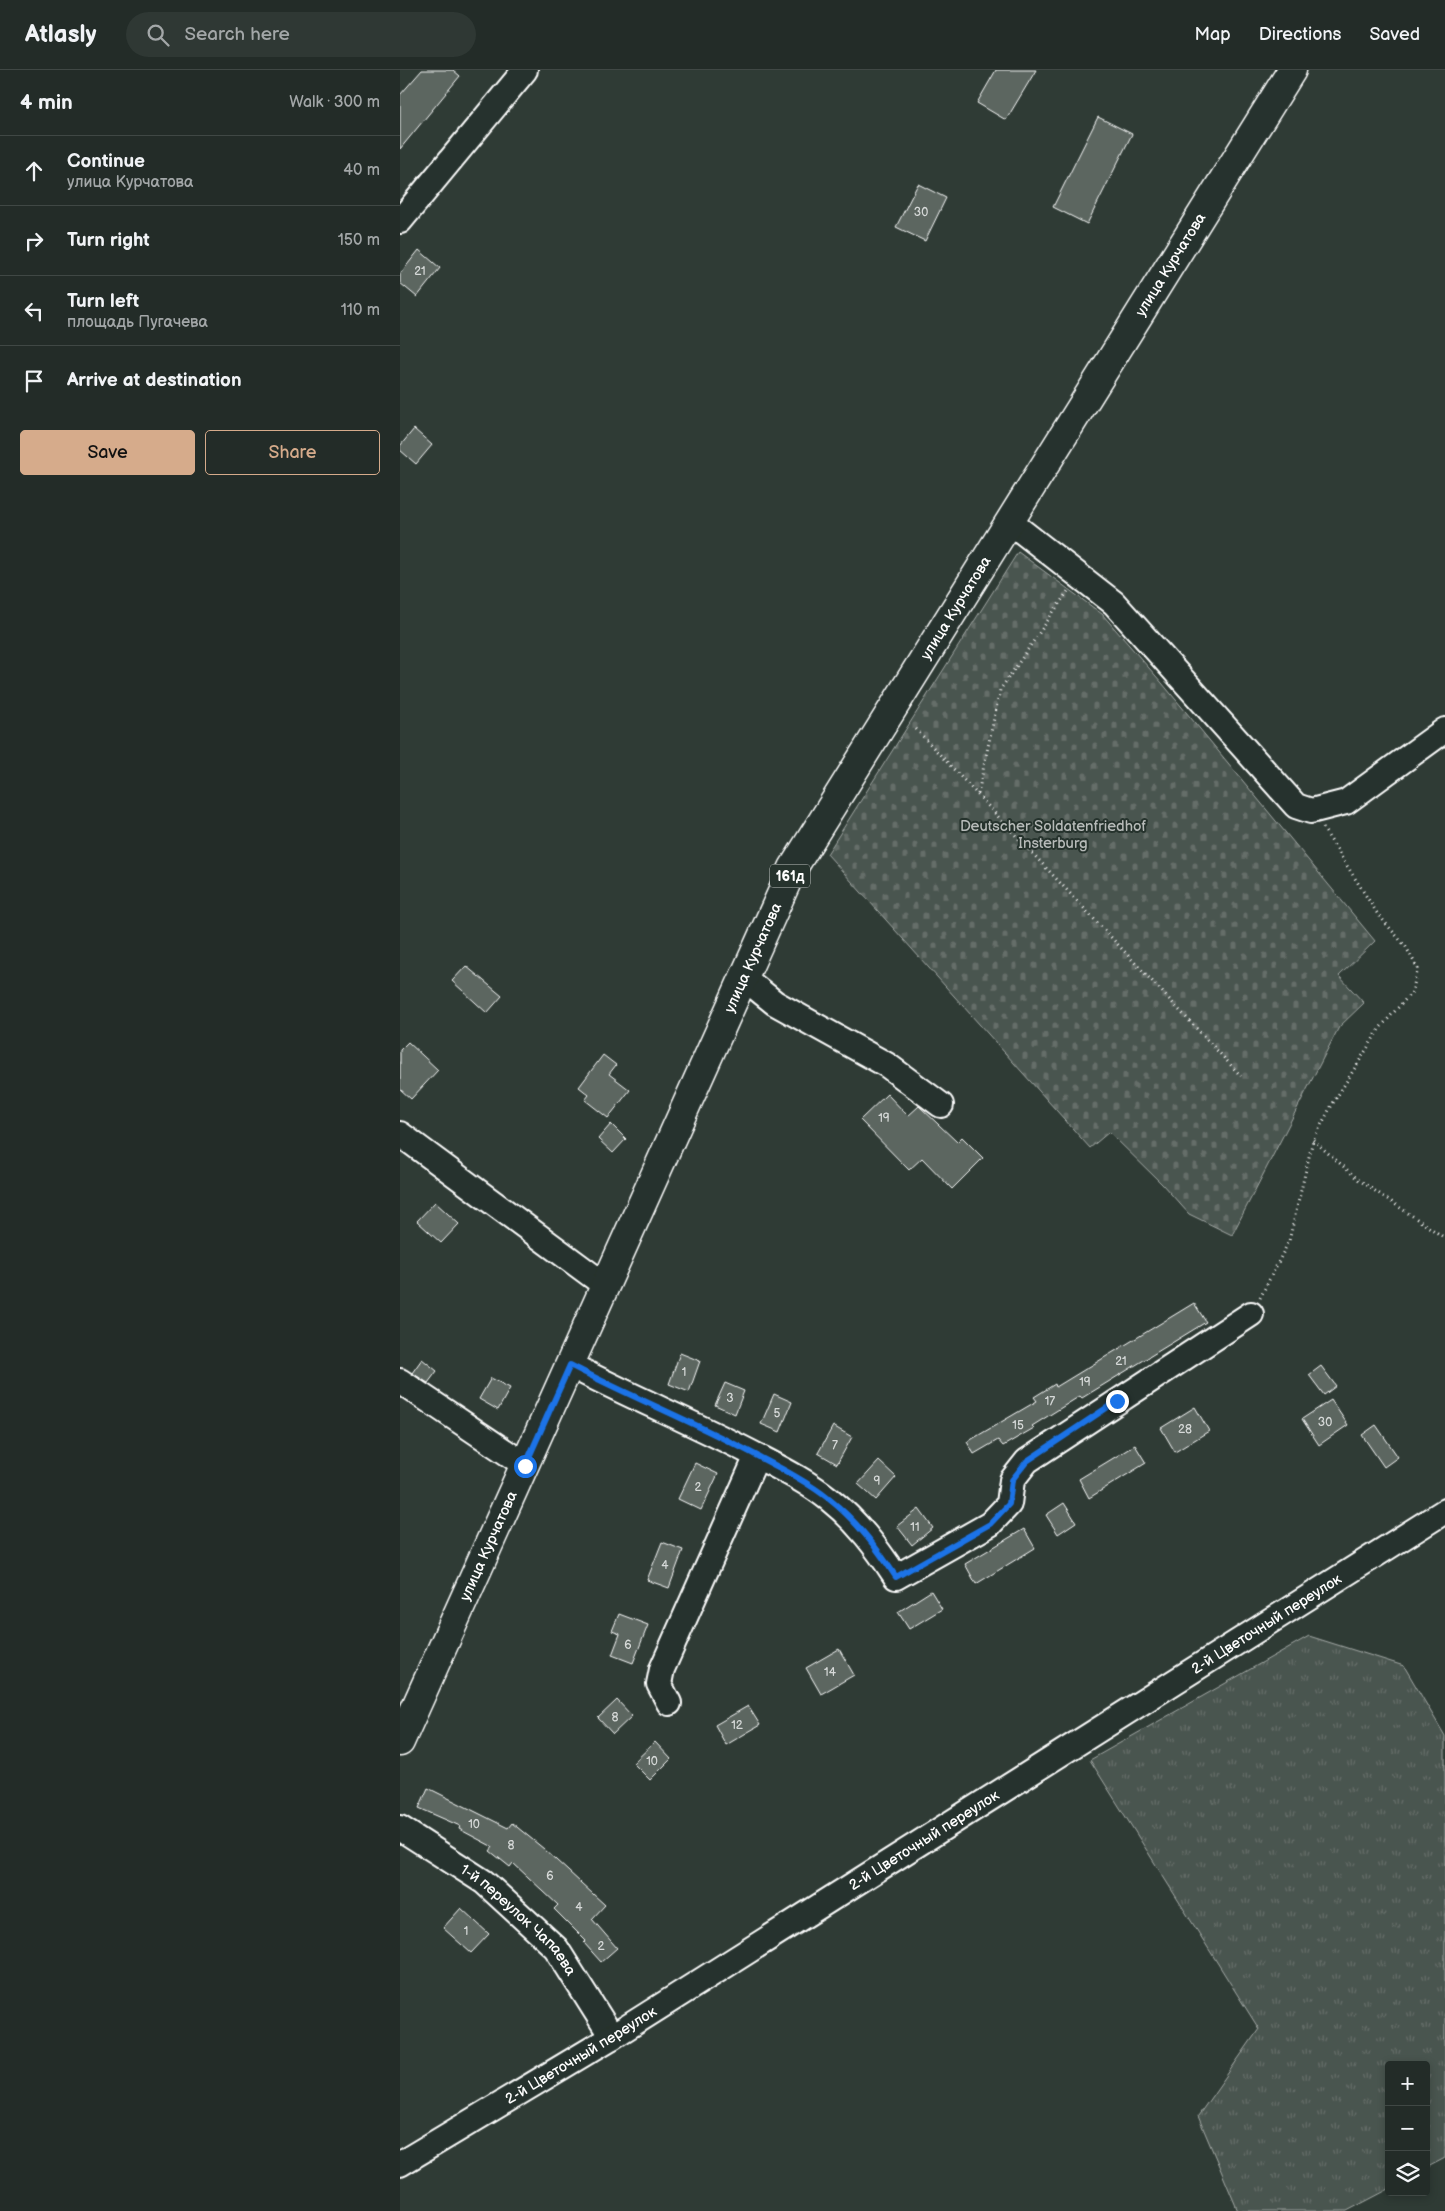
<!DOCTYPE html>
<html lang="en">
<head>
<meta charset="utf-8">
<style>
	body { margin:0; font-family:"Balsamiq Sans",sans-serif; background:#2f3834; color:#f1f3f6 }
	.controls { position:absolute; right:15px; bottom:15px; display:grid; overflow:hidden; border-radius:5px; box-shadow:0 2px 8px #0003 }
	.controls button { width:45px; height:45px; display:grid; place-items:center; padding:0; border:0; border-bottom:1px solid #404845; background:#232c28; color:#f1f3f6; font:25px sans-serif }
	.stop { position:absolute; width:15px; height:15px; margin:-11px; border:4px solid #1a73e8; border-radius:50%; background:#fff }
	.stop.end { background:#1a73e8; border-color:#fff; box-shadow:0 1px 5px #0008 }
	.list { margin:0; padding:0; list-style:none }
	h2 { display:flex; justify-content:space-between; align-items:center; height:65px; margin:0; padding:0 20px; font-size:21px }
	h2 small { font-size:16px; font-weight:400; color:#a3a7a8 }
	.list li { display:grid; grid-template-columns:32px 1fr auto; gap:15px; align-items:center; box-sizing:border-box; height:70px; padding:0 20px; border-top:1px solid #404845 }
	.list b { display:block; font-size:19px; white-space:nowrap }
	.list p { margin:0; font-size:16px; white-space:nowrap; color:#a3a7a8 }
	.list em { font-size:16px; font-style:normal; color:#a3a7a8 }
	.actions { display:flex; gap:10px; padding:15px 20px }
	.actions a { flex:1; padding:11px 0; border:1px solid #d6ab8b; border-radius:5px; text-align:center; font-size:18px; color:#d6ab8b }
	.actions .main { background:#d6ab8b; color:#111 }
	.icon { flex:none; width:28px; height:28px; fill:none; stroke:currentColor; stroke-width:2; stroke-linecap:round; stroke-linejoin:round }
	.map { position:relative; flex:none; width:1045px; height:2141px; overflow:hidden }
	header { display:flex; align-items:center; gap:30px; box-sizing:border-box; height:70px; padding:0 25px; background:#232c28; border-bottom:1px solid #404845 }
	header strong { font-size:24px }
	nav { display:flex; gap:28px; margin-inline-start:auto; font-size:18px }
	.search { width:350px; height:45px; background:#2f3834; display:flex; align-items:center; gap:12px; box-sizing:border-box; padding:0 18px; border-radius:28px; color:#a3a7a8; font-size:19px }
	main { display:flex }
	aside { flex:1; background:#232c28 }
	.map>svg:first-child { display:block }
	.grass { fill:url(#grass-tufts); stroke:#a4aaa7 }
	.cemetery { fill:url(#cemetery-stones); stroke:#a4aaa7 }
	.building { fill:#5b6661; stroke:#fff }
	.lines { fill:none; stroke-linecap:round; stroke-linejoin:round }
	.minor-casing { stroke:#fff; stroke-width:28 }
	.major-casing { stroke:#fff; stroke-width:31 }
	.path { stroke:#fff; stroke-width:3; stroke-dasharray:1 4; stroke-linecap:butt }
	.minor { stroke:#26332d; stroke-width:24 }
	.major { stroke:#26332d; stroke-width:28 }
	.route { stroke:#1a73e8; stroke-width:6 }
	.labels { text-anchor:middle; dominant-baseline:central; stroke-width:4; stroke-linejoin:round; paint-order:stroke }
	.number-label { font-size:12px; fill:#d6d9d8 }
	.shield { fill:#26332d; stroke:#bec2c0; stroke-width:1 }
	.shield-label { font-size:14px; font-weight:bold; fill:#fff }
	.street-label { font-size:15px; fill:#fff; stroke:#26332d }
	.park-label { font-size:15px; fill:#b7bbb9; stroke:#26332d }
</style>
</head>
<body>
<header>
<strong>Atlasly</strong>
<div class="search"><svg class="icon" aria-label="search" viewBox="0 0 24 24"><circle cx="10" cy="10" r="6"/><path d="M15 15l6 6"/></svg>Search here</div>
<nav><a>Map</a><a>Directions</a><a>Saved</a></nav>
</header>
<main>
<aside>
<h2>4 min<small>Walk · 300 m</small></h2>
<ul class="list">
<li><svg class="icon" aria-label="ahead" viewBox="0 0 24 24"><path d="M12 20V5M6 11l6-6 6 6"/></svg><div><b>Continue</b><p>улица Курчатова</p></div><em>40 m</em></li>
<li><svg class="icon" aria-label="right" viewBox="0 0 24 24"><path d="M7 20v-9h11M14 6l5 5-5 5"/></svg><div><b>Turn right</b></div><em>150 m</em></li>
<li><svg class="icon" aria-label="left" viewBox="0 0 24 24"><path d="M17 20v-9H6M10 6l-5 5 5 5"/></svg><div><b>Turn left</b><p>площадь Пугачева</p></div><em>110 m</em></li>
<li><svg class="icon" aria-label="arrive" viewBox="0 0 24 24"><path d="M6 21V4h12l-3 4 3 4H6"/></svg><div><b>Arrive at destination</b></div></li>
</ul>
<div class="actions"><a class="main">Save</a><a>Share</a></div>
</aside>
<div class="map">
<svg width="1045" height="2141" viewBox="0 0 1045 2141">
	<defs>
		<pattern id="grass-tufts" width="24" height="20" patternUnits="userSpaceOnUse" patternTransform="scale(1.25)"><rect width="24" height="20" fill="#4a544f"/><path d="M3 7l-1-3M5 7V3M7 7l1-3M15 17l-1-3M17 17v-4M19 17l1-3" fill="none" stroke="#656e69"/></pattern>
		<pattern id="cemetery-stones" width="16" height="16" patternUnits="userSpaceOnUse" patternTransform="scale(1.25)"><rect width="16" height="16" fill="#4a544f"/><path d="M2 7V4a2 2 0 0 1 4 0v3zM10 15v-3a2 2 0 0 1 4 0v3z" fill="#656e69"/></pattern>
	</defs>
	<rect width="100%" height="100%" fill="#2f3b35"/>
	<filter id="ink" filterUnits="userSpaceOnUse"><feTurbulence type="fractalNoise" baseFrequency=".02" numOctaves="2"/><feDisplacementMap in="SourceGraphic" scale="10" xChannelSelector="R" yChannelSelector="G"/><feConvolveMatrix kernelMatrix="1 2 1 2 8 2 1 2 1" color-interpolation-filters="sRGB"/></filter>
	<g filter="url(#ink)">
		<polygon class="grass" points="909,1566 1004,1596 1045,1666 1045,2088 1026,2098 1026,1995 989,1995 989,2119 947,2141 838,2141 798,2046 859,1959 690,1690"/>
		<polygon class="cemetery" points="618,482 702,544 762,613 975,871 939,906 964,933 939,957 832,1165 789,1144 762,1114 709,1062 690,1078 427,784"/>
		<g class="building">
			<polygon points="22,0 53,0 60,6 0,79 0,25"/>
			<polygon points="596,0 636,0 606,50 577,33"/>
			<polygon points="698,47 732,64 687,154 653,137"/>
			<polygon points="518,114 546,128 525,171 496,157"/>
			<polygon points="19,180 40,198 17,227 0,213 0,204"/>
			<polygon points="14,359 32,375 16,394 0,380 0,376"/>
			<polygon points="66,896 102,926 87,943 52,911"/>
			<polygon points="8,972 38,1000 11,1029 0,1019 0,980"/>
			<polygon points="203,985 216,995 209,1004 230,1020 208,1048 185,1030 189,1025 179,1017"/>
			<polygon points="487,1024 508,1046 519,1036 557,1072 562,1067 583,1088 552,1119 522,1088 509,1100 460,1050"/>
			<polygon points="211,1054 226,1069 213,1083 198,1069"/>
			<polygon points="35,1132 59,1154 41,1173 17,1151"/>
			<polygon points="794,1233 806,1252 682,1328 680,1326 632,1356 634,1358 603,1376 598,1370 574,1384 567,1372 637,1331 634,1327 655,1314 656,1317"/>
			<polygon points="280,1283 300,1291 289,1322 269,1314"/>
			<polygon points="22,1289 37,1301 28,1313 12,1303"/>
			<polygon points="921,1296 936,1316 924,1325 909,1305"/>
			<polygon points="91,1308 110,1318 98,1340 79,1329"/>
			<polygon points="325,1313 344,1321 335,1344 315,1335"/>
			<polygon points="374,1324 392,1332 380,1362 361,1354"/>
			<polygon points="931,1330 948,1355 919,1375 902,1349"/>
			<polygon points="795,1337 809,1361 775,1382 761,1358"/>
			<polygon points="976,1355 998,1387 984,1397 962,1365"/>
			<polygon points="433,1356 452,1367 437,1394 418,1383"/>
			<polygon points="735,1375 746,1393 689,1428 679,1409"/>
			<polygon points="479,1391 496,1407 476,1430 458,1414"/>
			<polygon points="295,1393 318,1404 301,1440 278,1429"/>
			<polygon points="664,1433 676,1452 658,1464 646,1445"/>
			<polygon points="519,1439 533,1458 512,1475 497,1456"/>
			<polygon points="624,1459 635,1478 576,1514 565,1494"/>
			<polygon points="262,1472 283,1480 269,1518 247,1510"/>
			<polygon points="531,1521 542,1539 509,1559 498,1542"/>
			<polygon points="219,1544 248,1555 233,1593 212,1585 220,1564 212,1561"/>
			<polygon points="439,1579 454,1605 421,1624 406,1598"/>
			<polygon points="217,1630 232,1646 213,1664 198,1648"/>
			<polygon points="348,1636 360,1655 326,1675 315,1655"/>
			<polygon points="255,1672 271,1689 250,1710 233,1693"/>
			<polygon points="28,1718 108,1758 112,1753 144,1779 205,1835 192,1849 217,1878 201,1892 184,1873 186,1871 154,1839 158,1835 113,1793 110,1797 90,1781 93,1777 59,1759 60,1756 19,1738"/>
			<polygon points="61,1838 89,1864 71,1883 43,1858"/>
		</g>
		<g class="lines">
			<g class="minor-casing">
				<g id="minor">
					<polyline points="0,151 125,0"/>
					<polyline points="610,452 714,533 896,736 911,741 946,732 1045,660"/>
					<polyline points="344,908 375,933 487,995 541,1035"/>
					<polyline points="0,1064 206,1216"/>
					<path d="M170 1295C233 1328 299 1355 361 1388 384 1400 409 1413 429 1429 457 1451 477 1478 496 1507L590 1454 609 1434 612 1410 627 1391 851 1244"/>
					<polyline points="0,1311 125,1395"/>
					<polyline points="269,1633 259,1614 262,1599 357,1386"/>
					<path id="s1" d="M0 1758 84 1812 156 1878 212 1967"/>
					<path id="s2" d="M0 2094 212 1967 1045 1441"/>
				</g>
			</g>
			<g class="major-casing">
				<g id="major">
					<path id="s3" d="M0 1672 393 798 892 0"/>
				</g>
			</g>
			<g class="path">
				<polyline points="516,659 841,1006"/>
				<polyline points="578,724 600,620 668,521"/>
				<polyline points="913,1070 959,1110 1045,1168"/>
				<polyline points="860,1228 889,1171 913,1070 933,1033 980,958 1012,922 1018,899 1006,877 977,843 923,758"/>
			</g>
			<use href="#minor" class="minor"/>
			<use href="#major" class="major"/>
		</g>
	</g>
	<g class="lines" filter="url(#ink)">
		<path class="route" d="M125 1396 170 1295C233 1328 299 1354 361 1388 384 1400 409 1413 429 1429 457 1451 477 1478 496 1507L590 1454 609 1434 612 1410 627 1391 717 1331"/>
	</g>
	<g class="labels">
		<g class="number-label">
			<text x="521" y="142">30</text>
			<text x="20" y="201">21</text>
			<text x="484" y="1048">19</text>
			<text x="721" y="1291">21</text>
			<text x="284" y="1302">1</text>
			<text x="685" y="1312">19</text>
			<text x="330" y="1328">3</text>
			<text x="650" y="1331">17</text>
			<text x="377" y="1343">5</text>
			<text x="925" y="1352">30</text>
			<text x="618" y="1355">15</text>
			<text x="785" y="1359">28</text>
			<text x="435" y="1375">7</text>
			<text x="477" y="1411">9</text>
			<text x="298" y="1417">2</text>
			<text x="515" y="1457">11</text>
			<text x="265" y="1495">4</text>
			<text x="228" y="1575">6</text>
			<text x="430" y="1602">14</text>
			<text x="215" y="1647">8</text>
			<text x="337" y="1655">12</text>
			<text x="252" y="1691">10</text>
			<text x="74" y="1754">10</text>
			<text x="111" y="1775">8</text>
			<text x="150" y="1806">6</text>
			<text x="179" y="1837">4</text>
			<text x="66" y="1861">1</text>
			<text x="201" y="1876">2</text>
		</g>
		<rect class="shield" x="370" y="794.5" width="40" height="23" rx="4"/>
		<g class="shield-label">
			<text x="390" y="806">161д</text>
		</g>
		<g class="street-label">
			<text stroke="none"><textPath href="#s3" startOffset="1670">улица Курчатова</textPath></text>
			<text stroke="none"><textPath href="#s3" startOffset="1265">улица Курчатова</textPath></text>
			<text stroke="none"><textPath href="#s3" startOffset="860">улица Курчатова</textPath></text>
			<text stroke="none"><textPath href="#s3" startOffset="215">улица Курчатова</textPath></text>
			<text stroke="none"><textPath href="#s2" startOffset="1021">2-й Цветочный переулок</textPath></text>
			<text stroke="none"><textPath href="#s2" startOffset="616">2-й Цветочный переулок</textPath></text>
			<text stroke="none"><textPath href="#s1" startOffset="151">1-й переулок Чапаева</textPath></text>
			<text stroke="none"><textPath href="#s2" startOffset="211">2-й Цветочный переулок</textPath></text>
		</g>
		<g class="park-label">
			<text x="653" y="756">Deutscher Soldatenfriedhof<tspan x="653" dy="17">Insterburg</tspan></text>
		</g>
	</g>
</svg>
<div class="controls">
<button>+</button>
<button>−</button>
<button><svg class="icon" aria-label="layers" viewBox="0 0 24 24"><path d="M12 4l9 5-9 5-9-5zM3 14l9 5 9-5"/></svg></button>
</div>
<div class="stop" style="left:125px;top:1396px"></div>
<div class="stop end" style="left:717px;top:1331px"></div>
</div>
</main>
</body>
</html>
